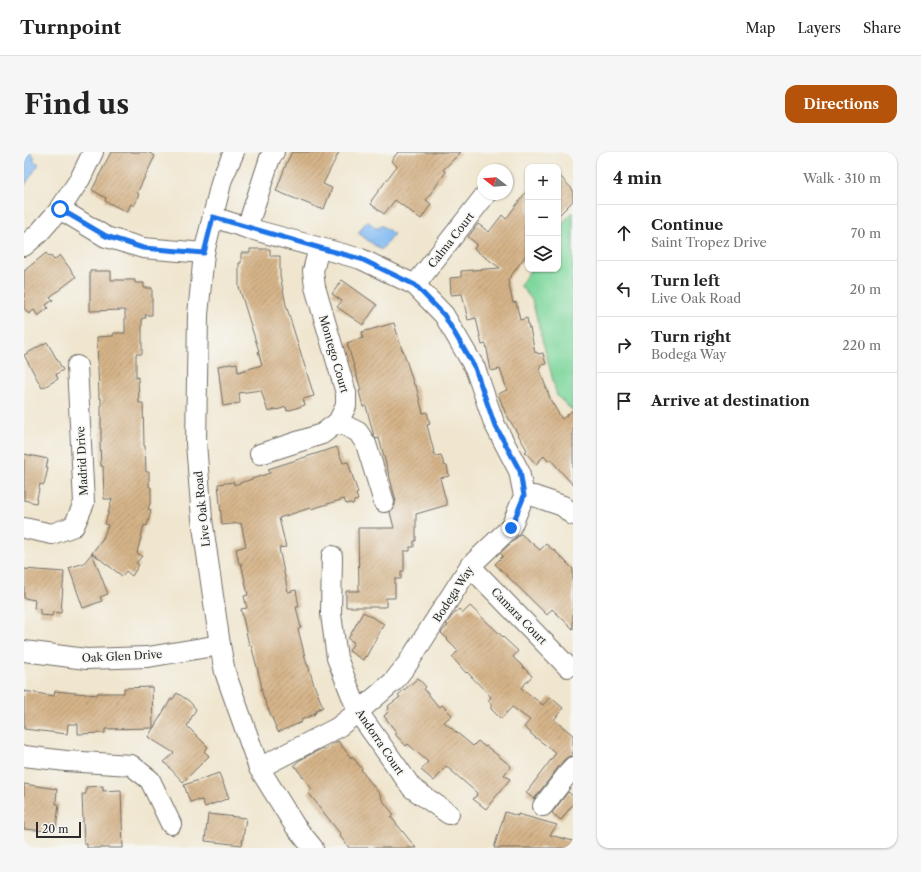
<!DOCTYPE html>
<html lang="en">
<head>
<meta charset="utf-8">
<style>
	body { margin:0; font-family:"Libre Caslon Text",serif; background:#f6f6f6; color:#222 }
	.controls { position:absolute; right:12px; top:12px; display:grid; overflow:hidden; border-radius:8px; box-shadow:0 1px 3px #0004 }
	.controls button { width:36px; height:36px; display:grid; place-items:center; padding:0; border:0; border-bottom:1px solid #e0e0e0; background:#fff; color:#222; font:20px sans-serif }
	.compass { position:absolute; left:453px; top:12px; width:36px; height:36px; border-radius:50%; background:#fff; box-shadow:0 1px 3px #0004; rotate:287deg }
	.scale { position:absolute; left:12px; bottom:10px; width:45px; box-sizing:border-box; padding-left:4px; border:2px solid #2b2b2b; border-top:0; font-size:11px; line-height:14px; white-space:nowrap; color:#2b2b2b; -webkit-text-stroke:3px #f6f6f2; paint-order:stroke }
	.stop { position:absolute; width:12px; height:12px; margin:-9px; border:3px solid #1a73e8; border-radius:50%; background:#fff }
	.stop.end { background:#1a73e8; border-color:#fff; box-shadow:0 1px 4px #0008 }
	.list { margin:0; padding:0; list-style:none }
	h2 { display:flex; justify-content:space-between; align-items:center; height:52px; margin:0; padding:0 16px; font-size:17px }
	h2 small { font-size:13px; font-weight:400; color:#767676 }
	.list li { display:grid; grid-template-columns:26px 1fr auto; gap:12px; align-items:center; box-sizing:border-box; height:56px; padding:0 16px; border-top:1px solid #e0e0e0 }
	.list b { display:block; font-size:15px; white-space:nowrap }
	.list p { margin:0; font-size:13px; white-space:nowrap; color:#767676 }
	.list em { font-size:13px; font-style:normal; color:#767676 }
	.icon { flex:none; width:22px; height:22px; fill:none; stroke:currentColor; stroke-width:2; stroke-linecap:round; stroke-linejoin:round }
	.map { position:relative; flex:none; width:549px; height:696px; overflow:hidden; border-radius:12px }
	header { display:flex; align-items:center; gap:24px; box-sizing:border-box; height:56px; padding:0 20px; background:#fff; border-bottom:1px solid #e0e0e0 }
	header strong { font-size:19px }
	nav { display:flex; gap:22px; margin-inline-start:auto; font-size:14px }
	.intro { display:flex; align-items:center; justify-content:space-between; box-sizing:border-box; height:96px; padding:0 24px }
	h1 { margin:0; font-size:28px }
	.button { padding:10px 18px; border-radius:12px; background:#b45309; color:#fff; font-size:14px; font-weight:700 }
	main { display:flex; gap:24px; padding:0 24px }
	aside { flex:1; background:#fff; border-radius:12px; box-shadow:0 1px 3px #0004 }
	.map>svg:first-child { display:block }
	.green { fill:#7ed79c; stroke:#548164 }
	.water { fill:#82bbf3; stroke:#56738f }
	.building { fill:url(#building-hatch) }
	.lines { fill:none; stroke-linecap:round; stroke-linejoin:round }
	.minor-casing { stroke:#706c64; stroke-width:22 }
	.minor { stroke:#fff; stroke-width:20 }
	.route { stroke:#1a73e8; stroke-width:5 }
	.labels { text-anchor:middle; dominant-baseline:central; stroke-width:3; stroke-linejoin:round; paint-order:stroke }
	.street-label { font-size:11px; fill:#2b2b2b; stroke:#f6f6f2 }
</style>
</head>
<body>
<header>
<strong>Turnpoint</strong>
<nav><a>Map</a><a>Layers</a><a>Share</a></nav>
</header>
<div class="intro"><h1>Find us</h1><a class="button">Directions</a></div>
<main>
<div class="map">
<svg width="549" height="696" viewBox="0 0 549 696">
	<defs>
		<pattern id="building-hatch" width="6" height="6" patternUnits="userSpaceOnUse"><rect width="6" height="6" fill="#d5b489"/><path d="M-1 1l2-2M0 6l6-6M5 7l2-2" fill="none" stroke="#ad9370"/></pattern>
	</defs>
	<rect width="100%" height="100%" fill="#f6f6f2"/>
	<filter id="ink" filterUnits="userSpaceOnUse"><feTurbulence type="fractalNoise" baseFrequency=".025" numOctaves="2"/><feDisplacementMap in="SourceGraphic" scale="8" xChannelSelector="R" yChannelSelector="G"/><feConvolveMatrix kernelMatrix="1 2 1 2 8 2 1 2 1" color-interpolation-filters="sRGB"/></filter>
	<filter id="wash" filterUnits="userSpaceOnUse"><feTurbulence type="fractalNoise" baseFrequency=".012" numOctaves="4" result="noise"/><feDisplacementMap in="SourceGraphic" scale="16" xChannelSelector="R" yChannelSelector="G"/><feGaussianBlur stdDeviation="0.9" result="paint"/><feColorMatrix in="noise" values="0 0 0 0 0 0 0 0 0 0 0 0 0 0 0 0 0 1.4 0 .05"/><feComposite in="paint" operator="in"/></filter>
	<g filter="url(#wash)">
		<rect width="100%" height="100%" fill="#f0e6cf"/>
		<polygon class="green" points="549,60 549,259 533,244 508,148 496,133 507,117 534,117 534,78 543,66"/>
		<g class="water">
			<polygon points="3,0 5,0 11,5 9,8 15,12 0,34 0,3"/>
			<polygon points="343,69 354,77 357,73 370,82 357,98 334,81"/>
		</g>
		<g id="blocks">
			<g class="building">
				<polygon points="87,0 124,0 131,4 113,41 115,42 110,54 107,52 103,60 81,49 82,46 68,38"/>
				<polygon points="268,0 315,0 299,32 308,36 300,57 297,56 297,57 252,39 263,10"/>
				<polygon points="374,0 437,0 419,18 422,20 402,48 407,52 397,67 371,48 360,62 347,52 348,50 347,49 373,14 367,9"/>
				<polygon points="534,22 549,38 549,49 534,64"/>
				<polygon points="504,37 504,100 484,128 489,151 492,150 496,168 503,166 505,177 506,176 511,201 513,200 514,202 519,201 522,212 516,213 517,215 515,216 527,249 538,267 549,258 549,333 526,307 524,309 520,304 512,312 501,300 503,298 481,260 474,242 483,238 476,217 467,219 462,192 458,193 452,166 444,168 438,142 427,143 426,126 437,125 437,119 476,116 450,97 453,92 444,85 454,72 465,80 478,63 482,67"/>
				<polygon points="226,97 246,97 246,104 256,104 256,123 262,153 290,244 279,247 281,253 263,259 262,255 253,258 253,257 244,260 237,238 215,241 216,251 199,254 194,214 213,211 214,220 238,213 234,199 235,199 227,174 215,135 215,111 217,111 217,101 226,101"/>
				<polygon points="22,101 25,105 27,104 30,108 36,103 52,125 26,145 29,148 22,153 24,156 14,164 10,158 5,162 0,156 0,119"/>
				<polygon points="66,119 87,119 87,128 111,128 111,131 120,131 120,136 128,136 128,163 121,163 122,166 118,166 118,202 112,202 112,226 114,225 115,251 119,251 120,294 121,294 122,319 122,320 125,320 125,335 127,335 127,349 124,357 127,358 123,374 120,373 113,401 118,404 112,411 115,413 108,424 102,419 98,424 68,401 79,386 84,373 81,372 88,347 80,347 79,314 77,314 76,291 77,290 77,246 75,246 73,185 89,184 90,181 101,181 101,158 66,159"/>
				<polygon points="318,128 353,153 339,173 313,155 318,149 308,142"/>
				<polygon points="370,171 378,198 379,198 390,233 392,234 399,261 403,260 406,272 403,273 411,304 417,303 420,313 423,314 425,324 416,326 423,353 392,362 392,389 390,389 390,395 386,395 386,399 380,399 380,419 377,419 377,427 371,427 371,446 362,446 362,455 322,455 322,439 335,439 334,376 370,376 366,360 369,357 371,353 371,349 372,349 355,286 352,287 350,284 342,254 339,255 335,239 337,238 323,191 339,186 338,180"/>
				<polygon points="23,190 39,218 32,222 34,227 18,236 0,203"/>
				<polygon points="313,295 315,301 319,311 324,310 334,341 332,342 334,348 330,349 329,352 326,351 322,352 320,347 287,357 286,356 255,366 262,395 255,396 264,440 272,438 275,455 272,455 277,476 274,477 283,513 284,513 290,533 299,555 292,558 293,560 290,561 291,562 277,568 278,570 254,580 240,547 237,537 238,537 236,527 227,493 225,493 217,457 223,456 220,444 224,443 217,411 215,412 212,397 222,394 217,371 198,373 194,332 210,330 210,333 246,321 244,317"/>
				<polygon points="0,302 24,307 22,316 24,316 20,333 16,332 12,351 0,348"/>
				<polygon points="497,382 516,398 522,392 529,398 530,398 549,417 549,477 528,457 523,463 471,412 479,404 476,401"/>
				<polygon points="68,401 84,442 76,445 78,449 59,456 45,416 60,411"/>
				<polygon points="0,417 40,420 37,461 29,460 28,464 16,463 16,457 10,456 11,448 0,446"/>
				<polygon points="446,454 494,499 489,505 508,524 497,536 519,553 526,545 539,556 530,568 549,583 549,601 547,604 544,605 540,608 510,647 502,641 532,601 507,582 507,581 500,575 506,568 488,555 477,567 467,557 467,551 464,549 467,545 443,520 442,521 428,505 434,499 423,488 424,487 417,481 424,473 422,472 428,464 435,457 439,461"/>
				<polygon points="339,460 360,472 342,505 341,504 339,508 325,499 330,490 324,487"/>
				<polygon points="394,526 402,535 400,537 415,555 418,553 428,563 420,570 449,594 454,589 461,595 462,594 487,614 480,623 486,627 462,657 449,647 453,643 452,643 453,641 422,614 410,629 397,618 404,610 384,592 382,594 371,582 373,581 360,564 365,559 363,557 365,556 364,554 376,545 374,543"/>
				<polygon points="128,535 129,576 81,577 81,581 54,582 54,572 44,572 43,582 0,577 0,539 30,544 31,539 73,543 73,541 100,541 100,536"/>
				<polygon points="153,541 165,549 172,557 163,574 184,595 180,599 185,604 159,630 140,610 150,601 124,585 147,547 149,547"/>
				<polygon points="314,589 327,606 328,604 338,617 337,618 358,645 357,646 370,663 367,665 392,696 325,696 316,684 317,683 284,640 288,637 270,613 276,608 299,596 300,598 308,592 309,592"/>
				<polygon points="195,621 205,646 181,655 178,648 173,649 173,648 166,650 160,633"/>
				<polygon points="0,632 33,637 32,652 35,652 32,677 24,676 24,679 0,677"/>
				<polygon points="79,634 79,639 97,638 99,696 63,696 63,692 60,692 58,642 62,642 62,635"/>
				<polygon points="544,640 549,644 549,652 537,668 528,661"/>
				<polygon points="481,660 494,664 494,662 533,673 526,683 549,689 549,696 470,696"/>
				<polygon points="184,662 222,666 218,693 181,689"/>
			</g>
		</g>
	</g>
	<g filter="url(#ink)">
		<use href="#blocks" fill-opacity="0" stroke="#706c64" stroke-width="1"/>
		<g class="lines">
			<g class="minor-casing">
				<g id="minor">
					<polyline points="210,0 198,27 180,101 174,163 172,291 178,367 196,493 201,520 235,616 271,674 289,696"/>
					<polyline points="36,57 82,85 119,96 180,101"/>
					<polyline points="189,65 223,76 337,107 391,133 420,163 451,216 470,271 495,319 500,344 487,375 446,414 384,511 370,529 334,560 313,576 235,616"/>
					<polyline points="223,76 246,6 250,0"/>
					<polyline points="0,94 14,82 36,57 56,27 69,0"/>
					<polyline points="391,133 462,42"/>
					<polyline points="314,270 334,280 342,292 360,350"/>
					<polyline points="236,302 298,282 314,270 322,254 322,241 291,135 289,119 295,96"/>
					<polyline points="500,344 510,344 539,354 549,363"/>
					<polyline points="0,376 28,382 50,374 60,351 53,214"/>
					<polyline points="308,404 307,462 313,506 334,560 388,636 425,662"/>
					<polyline points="446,414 544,515"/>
					<polyline points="0,499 62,507 124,505 196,493"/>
					<polyline points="0,604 42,609 107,613 126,628 147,672"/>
					<polyline points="519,654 549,615"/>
				</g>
			</g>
			<use href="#minor" class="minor"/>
		</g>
	</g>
	<g class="lines" filter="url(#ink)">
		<polyline class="route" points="36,57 82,84 119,96 180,101 189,65 296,96 337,107 391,133 420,163 451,216 470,271 496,319 500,344 487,376"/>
	</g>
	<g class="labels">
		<g class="street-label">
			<text transform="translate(427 88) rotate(-52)">Calma Court</text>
			<text transform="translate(310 202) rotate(74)">Montego Court</text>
			<text transform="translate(58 309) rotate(-93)">Madrid Drive</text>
			<text transform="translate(178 357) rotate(-96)">Live Oak Road</text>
			<text transform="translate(429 442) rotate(-57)">Bodega Way</text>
			<text transform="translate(495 464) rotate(46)">Camara Court</text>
			<text transform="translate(98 504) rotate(-3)">Oak Glen Drive</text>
			<text transform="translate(356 590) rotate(56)">Andorra Court</text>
		</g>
	</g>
</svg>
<div class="controls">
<button>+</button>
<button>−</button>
<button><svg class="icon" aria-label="layers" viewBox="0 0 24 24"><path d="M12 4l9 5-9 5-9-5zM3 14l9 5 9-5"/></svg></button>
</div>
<svg class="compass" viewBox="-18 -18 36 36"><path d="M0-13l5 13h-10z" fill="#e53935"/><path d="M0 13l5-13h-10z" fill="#767676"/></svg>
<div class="scale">20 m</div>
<div class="stop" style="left:36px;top:57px"></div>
<div class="stop end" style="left:487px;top:376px"></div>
</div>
<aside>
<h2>4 min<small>Walk · 310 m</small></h2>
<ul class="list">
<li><svg class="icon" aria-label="ahead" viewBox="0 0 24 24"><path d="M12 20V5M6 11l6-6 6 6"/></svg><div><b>Continue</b><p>Saint Tropez Drive</p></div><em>70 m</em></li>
<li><svg class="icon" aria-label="left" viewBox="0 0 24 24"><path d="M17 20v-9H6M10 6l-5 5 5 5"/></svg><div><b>Turn left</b><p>Live Oak Road</p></div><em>20 m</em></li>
<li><svg class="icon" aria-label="right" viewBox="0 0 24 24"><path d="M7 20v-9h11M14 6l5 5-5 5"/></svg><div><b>Turn right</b><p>Bodega Way</p></div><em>220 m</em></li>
<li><svg class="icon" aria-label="arrive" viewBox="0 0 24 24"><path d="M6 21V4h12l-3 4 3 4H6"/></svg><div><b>Arrive at destination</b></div></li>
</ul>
</aside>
</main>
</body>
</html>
